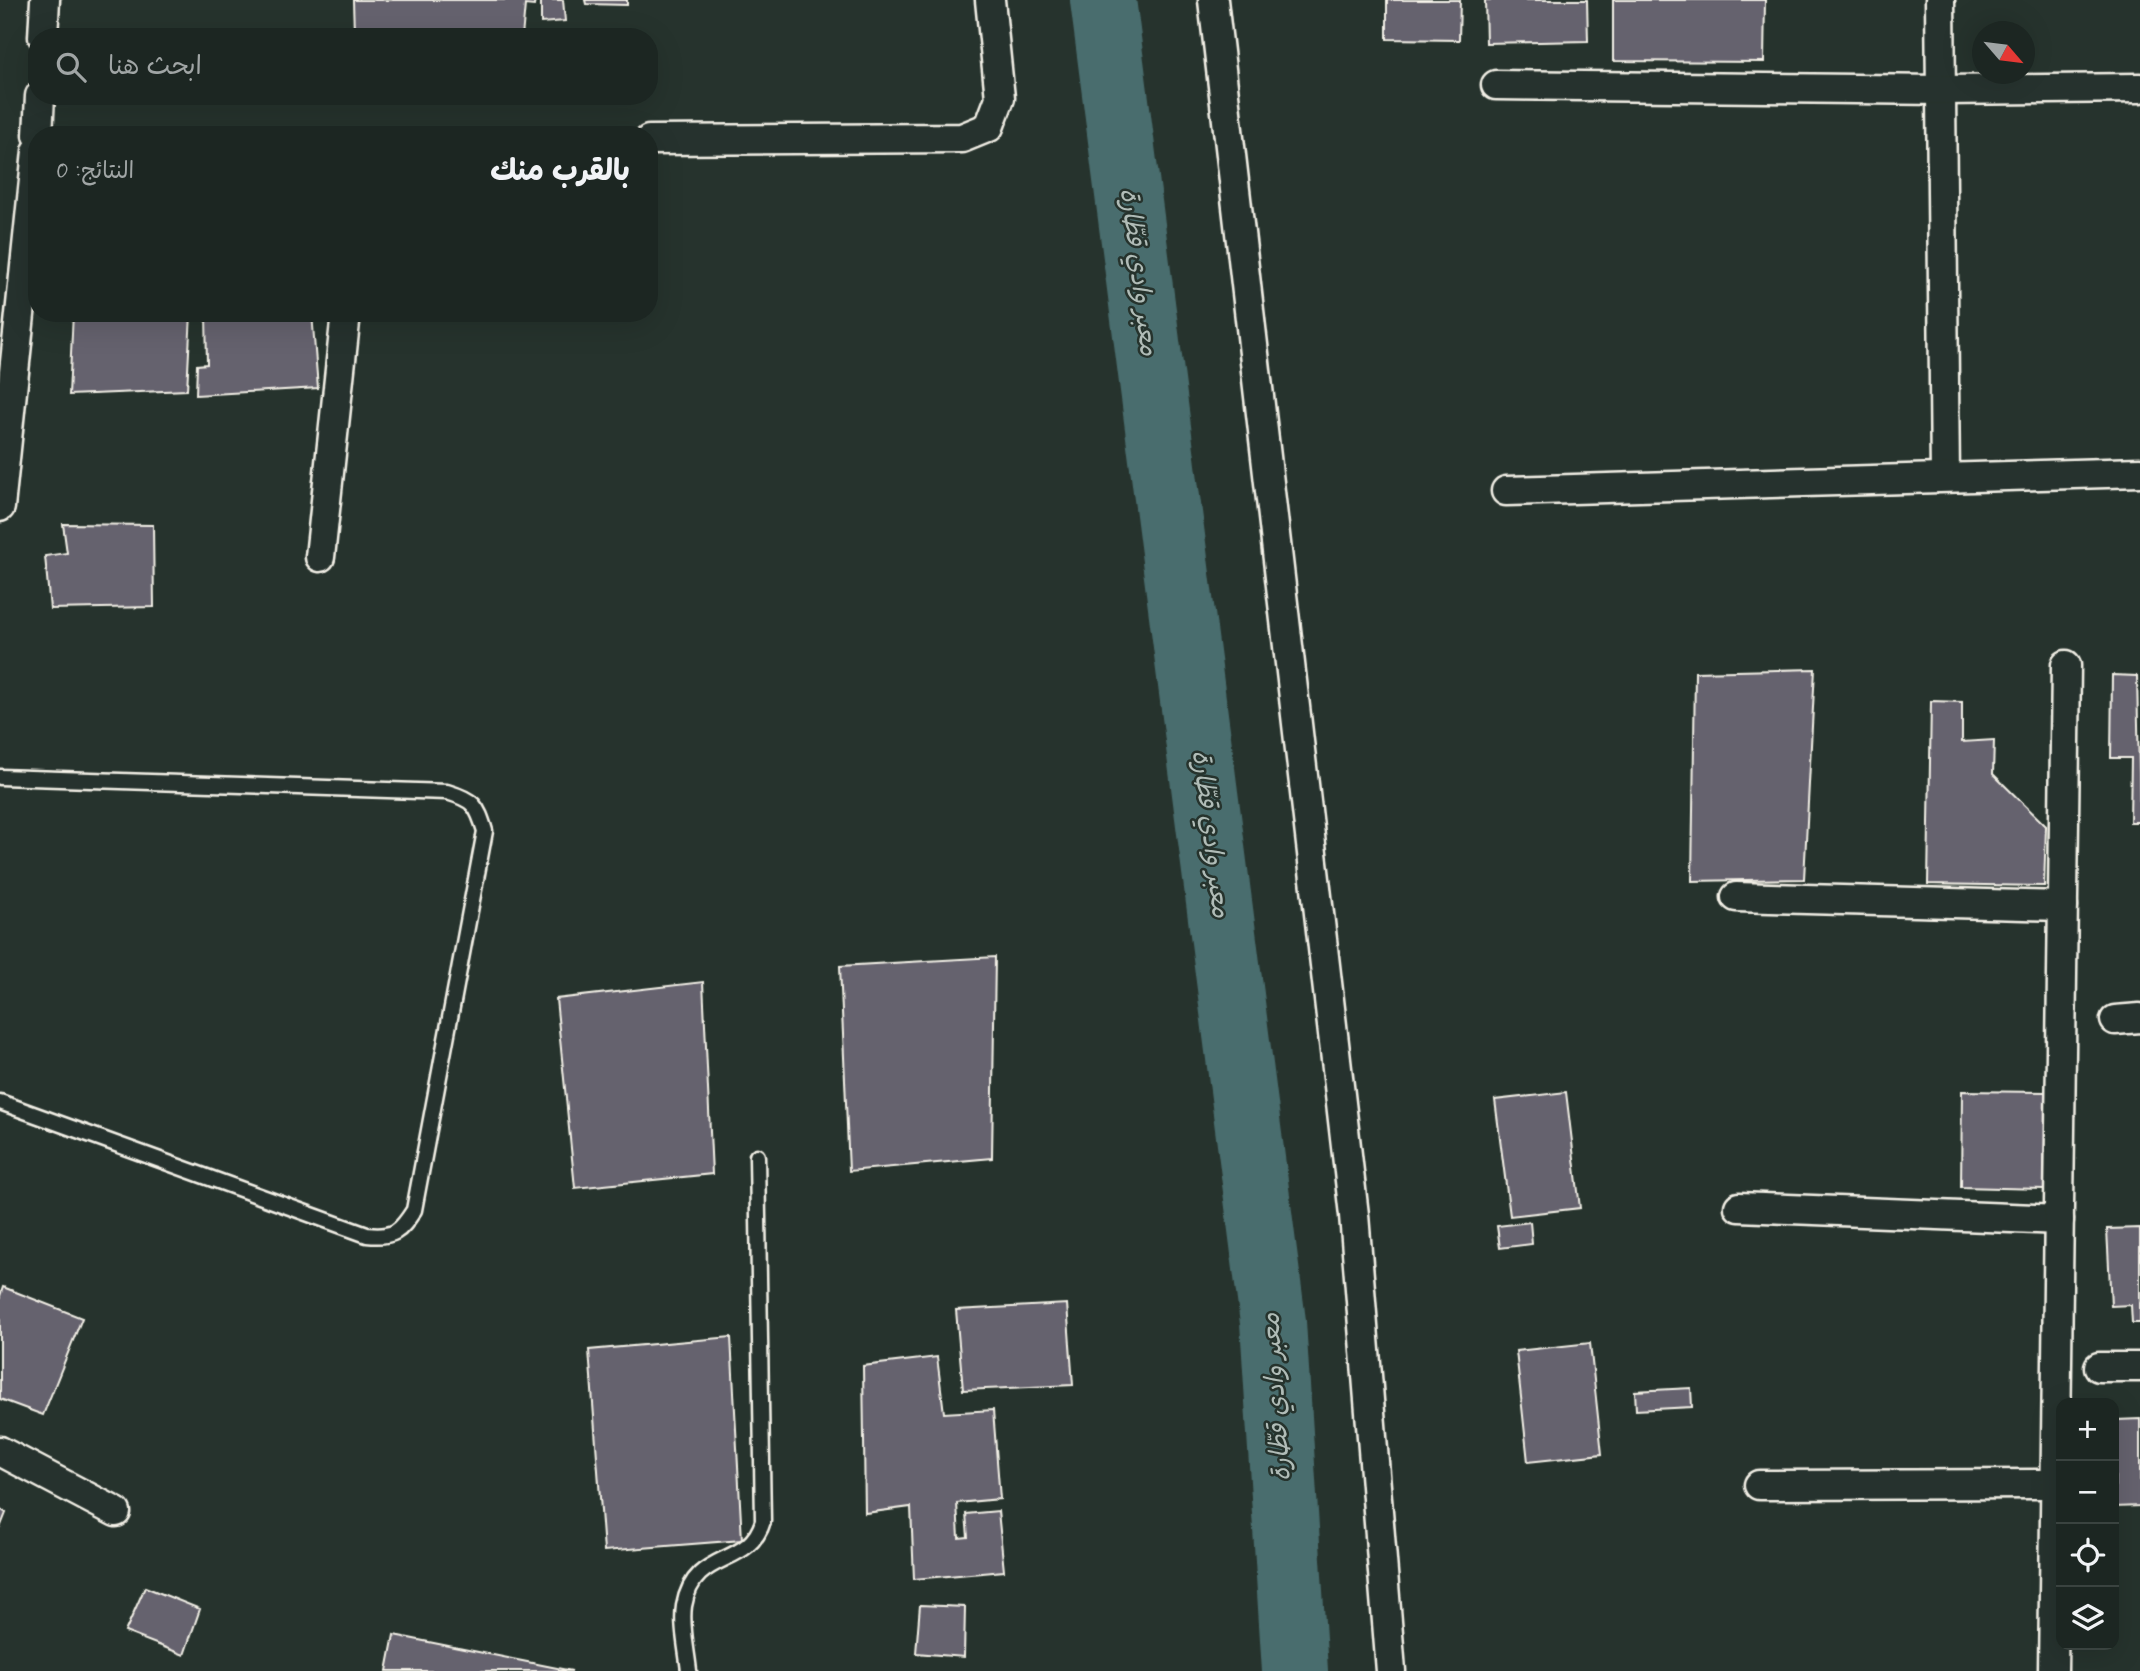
<!DOCTYPE html>
<html lang="ar">
<head>
<meta charset="utf-8">
<style>
	body { margin:0; font-family:Mynerve,"Playpen Sans Arabic",sans-serif; background:#252e2a; color:#f1f3f6; direction:rtl }
	.controls { position:absolute; right:21px; bottom:21px; display:grid; overflow:hidden; border-radius:14px; box-shadow:0 7px 28px #0002 }
	.controls button { width:63px; height:63px; display:grid; place-items:center; padding:0; border:0; border-bottom:2px solid #3a4340; background:#1c2622; color:#f1f3f6; font:35px sans-serif }
	.compass { position:absolute; left:1972px; top:21px; width:63px; height:63px; border-radius:50%; background:#1c2622; box-shadow:0 7px 28px #0002; rotate:118deg }
	.list { margin:0; padding:0; list-style:none }
	h2 { display:flex; justify-content:space-between; align-items:center; height:91px; margin:0; padding:0 28px; font-size:30px }
	h2 small { font-size:23px; font-weight:400; color:#a0a5a5 }
	.icon { flex:none; width:38px; height:38px; fill:none; stroke:currentColor; stroke-width:2; stroke-linecap:round; stroke-linejoin:round }
	.map { position:relative; flex:none; width:2140px; height:1671px; overflow:hidden; direction:ltr }
	.search { position:absolute; background:#1c2622; box-shadow:0 7px 28px #0002; left:28px; top:28px; width:630px; height:77px; display:flex; align-items:center; gap:18px; box-sizing:border-box; padding:0 24px; border-radius:28px; color:#a0a5a5; font-size:26px }
	.panel { position:absolute; background:#1c2622; box-shadow:0 7px 28px #0002; left:28px; top:126px; width:630px; height:196px; border-radius:28px; direction:rtl }
	.map>svg:first-child { display:block }
	.lines { fill:none; stroke-linecap:round; stroke-linejoin:round }
	.river { stroke:#496d6e; stroke-width:66 }
	.building { fill:#65626e; stroke:#f4f1e8; stroke-width:2 }
	.service-casing { stroke:#f4f1e8; stroke-width:19 }
	.minor-casing { stroke:#f4f1e8; stroke-width:33 }
	.service { stroke:#26332d; stroke-width:14 }
	.minor { stroke:#26332d; stroke-width:28 }
	.labels { text-anchor:middle; dominant-baseline:central; stroke-width:5; stroke-linejoin:round; paint-order:stroke }
	.water-label { font-size:26px; font-style:italic; fill:#b0bcb7; stroke:#26332d }
</style>
</head>
<body>
<div class="map">
<svg width="2140" height="1671" viewBox="0 0 2140 1671">
	<rect width="100%" height="100%" fill="#26332d"/>
	<filter id="ink" filterUnits="userSpaceOnUse"><feTurbulence type="fractalNoise" baseFrequency=".0143" numOctaves="2"/><feDisplacementMap in="SourceGraphic" scale="14" xChannelSelector="R" yChannelSelector="G"/><feConvolveMatrix kernelMatrix="1 2 1 2 8 2 1 2 1" color-interpolation-filters="sRGB"/></filter>
	<g filter="url(#ink)">
		<g class="lines">
			<polyline class="river" points="1103,0 1273,1322 1295,1671"/>
		</g>
		<g class="building">
			<polygon points="353,0 535,0 534,6 525,5 522,37 384,37 384,33 354,32"/>
			<polygon points="541,0 563,0 565,21 541,23"/>
			<polygon points="585,0 627,0 627,5 586,4"/>
			<polygon points="1387,0 1460,0 1459,40 1387,39"/>
			<polygon points="1485,0 1587,0 1588,41 1486,43"/>
			<polygon points="1613,0 1765,0 1764,62 1613,61"/>
			<polygon points="73,313 191,313 187,390 69,395"/>
			<polygon points="206,313 312,313 318,388 196,395 197,365 207,364"/>
			<polygon points="63,524 153,525 154,607 50,609 45,556 67,553"/>
			<polygon points="1815,669 1804,879 1692,881 1695,672"/>
			<polygon points="2112,675 2137,676 2140,822 2130,822 2131,758 2111,758"/>
			<polygon points="1931,701 1962,702 1962,742 1994,740 1993,774 2046,826 2044,886 1928,884"/>
			<polygon points="995,957 992,1158 849,1171 840,966"/>
			<polygon points="703,982 712,1174 575,1188 556,999"/>
			<polygon points="1962,1091 2046,1092 2044,1189 1961,1187"/>
			<polygon points="1566,1092 1580,1208 1510,1216 1495,1100"/>
			<polygon points="1530,1222 1532,1244 1500,1248 1497,1226"/>
			<polygon points="2140,1228 2140,1323 2132,1323 2131,1305 2111,1306 2107,1229"/>
			<polygon points="3,1287 82,1318 43,1415 0,1399 0,1296"/>
			<polygon points="1067,1304 1073,1385 963,1390 956,1310"/>
			<polygon points="731,1337 742,1540 604,1551 589,1350"/>
			<polygon points="1590,1343 1602,1454 1528,1462 1516,1351"/>
			<polygon points="937,1357 944,1413 993,1410 1000,1499 957,1503 959,1538 968,1537 966,1514 998,1511 1004,1571 914,1579 911,1507 865,1513 863,1366"/>
			<polygon points="1691,1388 1692,1407 1636,1410 1635,1391"/>
			<polygon points="2140,1419 2140,1506 2114,1507 2116,1420"/>
			<polygon points="0,1509 6,1513 0,1528"/>
			<polygon points="145,1587 200,1609 184,1655 125,1632"/>
			<polygon points="920,1605 965,1607 964,1657 916,1653"/>
			<polygon points="394,1635 572,1671 387,1671"/>
		</g>
		<g class="lines">
			<g class="service-casing">
				<g id="service">
					<path d="M0 777 447 792C474 800 477 805 485 831L414 1210C400 1232 394 1238 367 1235L0 1102"/>
					<path d="M689 1671C687 1651 681 1626 684 1606 694 1548 749 1569 763 1521L757 1156"/>
				</g>
			</g>
			<g class="minor-casing">
				<g id="minor">
					<polyline points="1213,0 1354,1215 1391,1671"/>
					<polyline points="1940,0 1945,477"/>
					<polyline points="43,37 45,0"/>
					<polyline points="1496,85 1941,90 2140,88"/>
					<polyline points="38,135 40,96"/>
					<polyline points="649,140 962,138 989,127 1000,98 990,0"/>
					<polyline points="1506,491 2140,472"/>
					<polyline points="0,507 37,151"/>
					<polyline points="320,557 346,313"/>
					<polyline points="1736,897 2063,906"/>
					<polyline points="2115,1020 2140,1018"/>
					<polyline points="1739,1207 2059,1220"/>
					<polyline points="2099,1367 2140,1367"/>
					<polyline points="0,1451 116,1512"/>
					<polyline points="1759,1485 2055,1484"/>
					<polyline points="2053,1671 2066,665"/>
				</g>
			</g>
			<use href="#service" class="service"/>
			<use href="#minor" class="minor"/>
		</g>
	</g>
	<g class="labels">
		<g class="water-label">
			<text transform="translate(1138 272) rotate(83)">معبر وادي قطّارة</text>
			<text transform="translate(1210 834) rotate(83)">معبر وادي قطّارة</text>
			<text transform="translate(1277 1397) rotate(-94)">معبر وادي قطّارة</text>
		</g>
	</g>
</svg>
<div class="controls">
<button>+</button>
<button>−</button>
<button><svg class="icon" aria-label="locate" viewBox="0 0 24 24"><circle cx="12" cy="12" r="6"/><path d="M12 2v4M12 18v4M2 12h4M18 12h4"/></svg></button>
<button><svg class="icon" aria-label="layers" viewBox="0 0 24 24"><path d="M12 4l9 5-9 5-9-5zM3 14l9 5 9-5"/></svg></button>
</div>
<svg class="compass" viewBox="-18 -18 36 36"><path d="M0-13l5 13h-10z" fill="#e53935"/><path d="M0 13l5-13h-10z" fill="#a0a5a5"/></svg>
<div class="search"><svg class="icon" aria-label="search" viewBox="0 0 24 24"><circle cx="10" cy="10" r="6"/><path d="M15 15l6 6"/></svg>ابحث هنا</div>
<section class="panel">
<h2>بالقرب منك<small>النتائج: 0</small></h2>
<ul class="list">
</ul>
</section>
</div>
</body>
</html>
